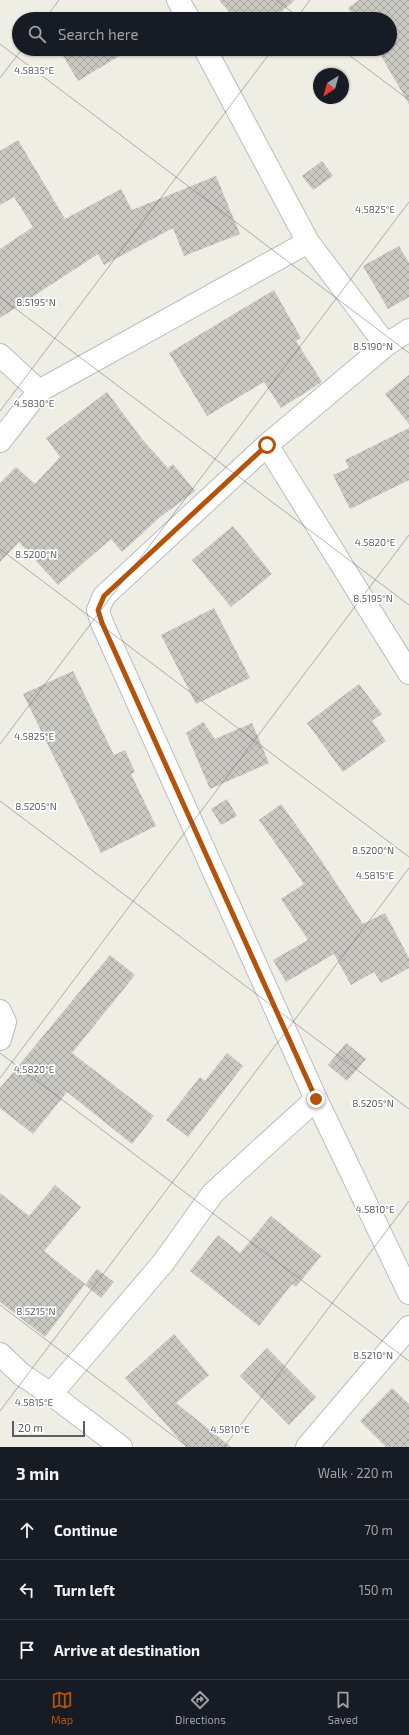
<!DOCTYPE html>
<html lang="en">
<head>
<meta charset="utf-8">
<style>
	body { margin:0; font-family:"Exo 2",sans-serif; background:#20242c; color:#f1f3f6 }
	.compass { position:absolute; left:313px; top:68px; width:36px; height:36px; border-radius:50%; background:#171b24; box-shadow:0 1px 3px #0004; rotate:217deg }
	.scale { position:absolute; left:12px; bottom:10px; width:73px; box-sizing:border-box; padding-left:4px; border:2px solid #5c5e64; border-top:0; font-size:11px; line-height:14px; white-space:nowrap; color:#5c5e64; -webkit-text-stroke:3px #fff; paint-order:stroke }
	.stop { position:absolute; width:12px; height:12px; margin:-9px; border:3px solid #b45309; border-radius:50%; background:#fff }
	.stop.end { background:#b45309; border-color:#fff; box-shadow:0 1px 4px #0008 }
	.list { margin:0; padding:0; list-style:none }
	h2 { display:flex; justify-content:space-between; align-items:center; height:52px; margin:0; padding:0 16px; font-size:17px }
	h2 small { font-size:13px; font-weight:400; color:#9ea1a6 }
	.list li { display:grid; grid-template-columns:26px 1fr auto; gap:12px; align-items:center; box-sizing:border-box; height:60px; padding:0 16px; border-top:1px solid #363941 }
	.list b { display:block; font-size:15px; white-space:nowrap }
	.list em { font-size:13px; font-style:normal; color:#9ea1a6 }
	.icon { flex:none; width:22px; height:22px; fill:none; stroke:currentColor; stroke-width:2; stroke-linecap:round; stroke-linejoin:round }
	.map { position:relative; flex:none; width:409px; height:1447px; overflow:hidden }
	.search { position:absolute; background:#171b24; box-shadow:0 1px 3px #0004; left:12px; right:12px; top:12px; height:44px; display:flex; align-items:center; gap:10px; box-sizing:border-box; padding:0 14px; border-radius:22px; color:#9ea1a6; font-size:15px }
	.sheet { height:232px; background:#171b24 }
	nav { display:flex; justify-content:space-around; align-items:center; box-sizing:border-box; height:56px; border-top:1px solid #363941; background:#171b24; font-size:11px; color:#9ea1a6 }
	nav a { display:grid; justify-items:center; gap:2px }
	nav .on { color:#b45309 }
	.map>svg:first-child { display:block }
	.building { fill:url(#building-cross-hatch) }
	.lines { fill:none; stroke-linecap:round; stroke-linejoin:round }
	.minor-casing { stroke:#bcbcc2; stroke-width:24 }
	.minor { stroke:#fff; stroke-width:22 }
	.route { stroke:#b45309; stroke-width:5 }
	.ticks { fill:none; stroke:#5c5e64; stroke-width:1; stroke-opacity:0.45 }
	.ticks-label { font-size:10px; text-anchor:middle; fill:#5c5e64; stroke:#fff; stroke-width:3.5; stroke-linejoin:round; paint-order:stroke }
</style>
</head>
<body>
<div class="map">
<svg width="409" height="1447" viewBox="0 0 409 1447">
	<defs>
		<pattern id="building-cross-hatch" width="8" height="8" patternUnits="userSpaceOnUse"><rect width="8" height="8" fill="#c9c8c2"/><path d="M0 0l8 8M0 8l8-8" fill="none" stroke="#a6a6a1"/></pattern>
	</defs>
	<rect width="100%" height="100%" fill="#eeeee4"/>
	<g class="building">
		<polygon points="219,0 295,0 273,19 235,19"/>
		<polygon points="359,0 409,0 409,104 377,49 390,49 390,19 356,19 348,8"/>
		<polygon points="59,49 131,49 78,81"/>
		<polygon points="18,140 65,219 121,189 132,210 216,176 240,234 184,256 173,228 104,265 98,254 0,318 0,249 33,227 14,197 0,205 0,151"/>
		<polygon points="322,161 333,176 313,190 302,176"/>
		<polygon points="399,246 409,263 409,297 388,309 363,266"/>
		<polygon points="274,290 301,338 296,341 322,382 281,408 264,382 207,416 169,353"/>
		<polygon points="409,375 409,424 385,394"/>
		<polygon points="107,392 142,439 168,468 173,464 195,491 159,518 122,552 111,539 58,585 19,542 0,562 0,483 16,467 35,484 60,457 46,438"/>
		<polygon points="409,428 409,480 350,509 333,475 349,468 345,460"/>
		<polygon points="233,526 272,574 231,607 192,560"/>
		<polygon points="214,608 250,678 196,704 161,635"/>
		<polygon points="73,671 114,755 125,750 135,772 131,774 156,826 101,853 23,694"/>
		<polygon points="359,684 382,714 372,721 386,741 343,772 307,723"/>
		<polygon points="203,722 215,739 252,723 269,763 210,789 186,733"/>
		<polygon points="227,799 237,816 221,825 211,809"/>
		<polygon points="281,804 321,860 363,924 385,913 409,958 409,968 381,983 374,972 351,985 334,954 286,982 273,960 308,940 281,899 304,884 259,820"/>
		<polygon points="110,955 135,975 72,1053 154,1116 132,1144 67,1092 33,1134 0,1108 0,1088"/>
		<polygon points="346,1043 366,1059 347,1081 328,1065"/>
		<polygon points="227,1053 243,1066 188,1137 166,1120 200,1077 205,1081"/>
		<polygon points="55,1185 81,1207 44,1251 85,1284 45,1337 0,1302 0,1193 29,1216"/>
		<polygon points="271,1216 321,1256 296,1287 292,1284 259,1326 190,1271 218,1235 240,1253"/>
		<polygon points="97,1269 114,1282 101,1298 85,1285"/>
		<polygon points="174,1334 209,1375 176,1403 231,1447 186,1447 125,1378"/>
		<polygon points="267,1348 316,1397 289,1425 240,1376"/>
		<polygon points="392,1388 409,1404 409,1447 386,1447 360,1421"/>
	</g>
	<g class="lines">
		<g class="minor-casing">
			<g id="minor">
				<polyline points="178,0 189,19"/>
				<polyline points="205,49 308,242 386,345"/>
				<polyline points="409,330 386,345 267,445 104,596 98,610 102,623 316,1099 409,1293"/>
				<polyline points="0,355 39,391"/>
				<polyline points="0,441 39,391 308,242"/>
				<polyline points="267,445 409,673"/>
				<polyline points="0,1011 5,1022 0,1039"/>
				<polyline points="0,1354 21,1374 51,1394 163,1263 213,1193 316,1099"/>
				<polyline points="51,1394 121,1447"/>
				<polyline points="307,1447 409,1327"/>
			</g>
		</g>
		<use href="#minor" class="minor"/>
	</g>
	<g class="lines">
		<polyline class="route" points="267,445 104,596 98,610 102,623 316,1099"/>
	</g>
	<path class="ticks" d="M276 0 301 19M45 19 59 0M296 19 310 0M0 44 409 353M341 49 409 100M0 78 22 49M0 297 409 605M0 411 273 49M0 549 409 857M0 744 409 202M0 801 409 1109M0 1053 409 1361M0 1078 409 535M0 1305 188 1447M0 1411 409 868M224 1447 409 1201"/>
	<g class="ticks-label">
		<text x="34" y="74">4.5835°E</text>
		<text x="375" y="213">4.5825°E</text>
		<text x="36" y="306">8.5195°N</text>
		<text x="373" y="350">8.5190°N</text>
		<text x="34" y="407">4.5830°E</text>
		<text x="375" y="546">4.5820°E</text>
		<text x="36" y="558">8.5200°N</text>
		<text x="373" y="602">8.5195°N</text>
		<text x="34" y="740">4.5825°E</text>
		<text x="36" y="810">8.5205°N</text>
		<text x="373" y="854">8.5200°N</text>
		<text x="375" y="879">4.5815°E</text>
		<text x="34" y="1073">4.5820°E</text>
		<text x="373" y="1107">8.5205°N</text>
		<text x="375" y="1213">4.5810°E</text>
		<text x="36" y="1315">8.5215°N</text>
		<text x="373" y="1359">8.5210°N</text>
		<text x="34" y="1406">4.5815°E</text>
		<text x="230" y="1433">4.5810°E</text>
	</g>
</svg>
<svg class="compass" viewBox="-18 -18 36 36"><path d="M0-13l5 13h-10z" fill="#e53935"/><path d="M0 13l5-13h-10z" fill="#9ea1a6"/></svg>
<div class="scale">20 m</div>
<div class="stop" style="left:267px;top:445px"></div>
<div class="stop end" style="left:316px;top:1099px"></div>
<div class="search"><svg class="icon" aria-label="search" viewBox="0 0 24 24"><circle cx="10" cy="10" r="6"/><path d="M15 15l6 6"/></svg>Search here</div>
</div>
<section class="sheet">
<h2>3 min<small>Walk · 220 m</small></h2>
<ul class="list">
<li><svg class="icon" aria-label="ahead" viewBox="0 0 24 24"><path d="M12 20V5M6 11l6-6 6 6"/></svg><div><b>Continue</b></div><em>70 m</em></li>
<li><svg class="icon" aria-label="left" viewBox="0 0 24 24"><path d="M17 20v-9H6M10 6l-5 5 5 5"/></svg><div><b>Turn left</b></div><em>150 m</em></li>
<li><svg class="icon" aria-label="arrive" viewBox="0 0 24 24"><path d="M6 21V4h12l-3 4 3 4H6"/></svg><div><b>Arrive at destination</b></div></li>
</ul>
</section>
<nav>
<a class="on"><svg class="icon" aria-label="map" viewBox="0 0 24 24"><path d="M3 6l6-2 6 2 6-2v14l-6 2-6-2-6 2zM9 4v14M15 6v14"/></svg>Map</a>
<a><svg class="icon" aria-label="directions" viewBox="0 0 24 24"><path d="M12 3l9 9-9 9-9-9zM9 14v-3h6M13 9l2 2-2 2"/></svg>Directions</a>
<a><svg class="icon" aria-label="saved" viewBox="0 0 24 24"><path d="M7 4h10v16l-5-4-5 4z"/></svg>Saved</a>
</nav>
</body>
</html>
